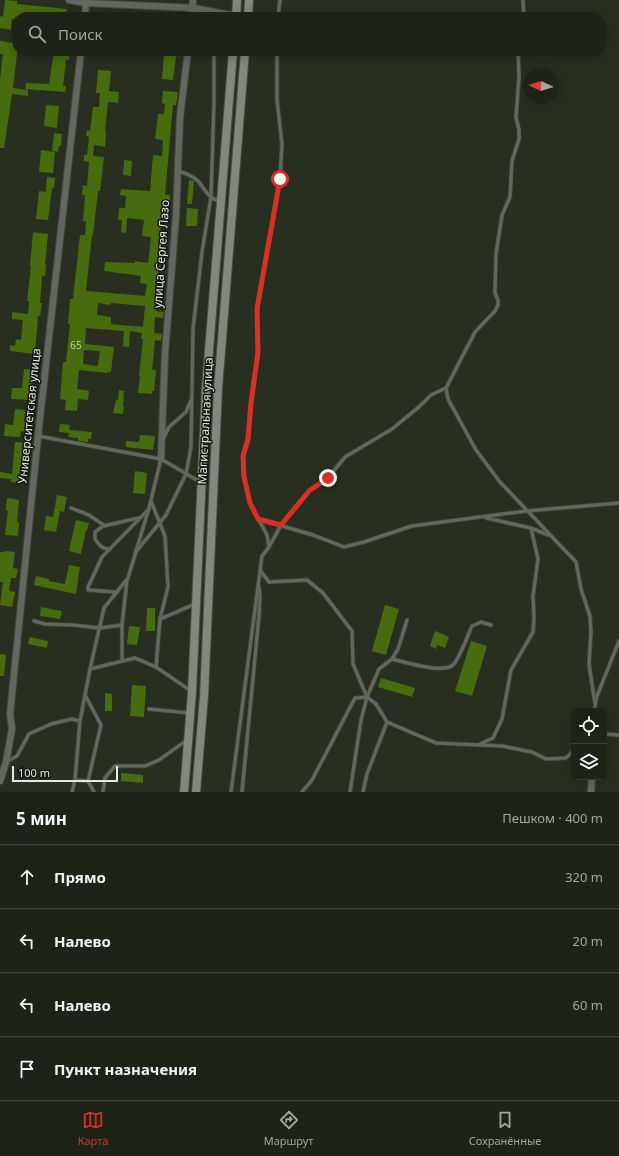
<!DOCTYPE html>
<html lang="ru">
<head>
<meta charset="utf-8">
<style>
	body { margin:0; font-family:"Noto Sans",sans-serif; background:#262b21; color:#f1f3f6 }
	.controls { position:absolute; right:12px; bottom:12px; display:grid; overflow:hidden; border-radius:8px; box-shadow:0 2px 10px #0003 }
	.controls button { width:36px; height:36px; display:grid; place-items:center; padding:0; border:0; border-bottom:1px solid #3c4037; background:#1e2318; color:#f1f3f6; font:20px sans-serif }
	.compass { position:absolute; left:523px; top:68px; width:36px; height:36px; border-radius:50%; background:#1e2318; box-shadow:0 2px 10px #0003; rotate:274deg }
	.scale { position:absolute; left:12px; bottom:10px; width:106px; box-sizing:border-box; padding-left:4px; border:2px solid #e4eae0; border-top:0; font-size:11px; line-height:14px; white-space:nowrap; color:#e4eae0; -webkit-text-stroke:3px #131610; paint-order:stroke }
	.stop { position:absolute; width:12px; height:12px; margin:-9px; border:3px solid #d93025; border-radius:50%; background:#fff }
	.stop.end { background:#d93025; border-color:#fff; box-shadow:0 1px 4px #0008 }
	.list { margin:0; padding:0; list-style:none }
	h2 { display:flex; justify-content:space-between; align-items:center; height:52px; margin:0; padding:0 16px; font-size:17px }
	h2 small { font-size:13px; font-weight:400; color:#a1a4a2 }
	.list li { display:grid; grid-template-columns:26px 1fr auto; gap:12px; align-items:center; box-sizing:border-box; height:64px; padding:0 16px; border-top:1px solid #3c4037 }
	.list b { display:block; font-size:15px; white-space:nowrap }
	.list em { font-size:13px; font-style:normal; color:#a1a4a2 }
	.icon { flex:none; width:22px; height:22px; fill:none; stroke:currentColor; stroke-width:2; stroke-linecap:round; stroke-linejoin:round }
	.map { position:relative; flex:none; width:619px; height:792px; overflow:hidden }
	.search { position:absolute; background:#1e2318; box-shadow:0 2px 10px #0003; left:12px; right:12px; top:12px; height:44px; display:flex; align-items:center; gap:10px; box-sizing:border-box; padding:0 14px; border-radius:16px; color:#a1a4a2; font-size:15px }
	.sheet { height:308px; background:#1e2318 }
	nav { display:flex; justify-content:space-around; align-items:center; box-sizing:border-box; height:56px; border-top:1px solid #3c4037; background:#1e2318; font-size:11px; color:#a1a4a2 }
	nav a { display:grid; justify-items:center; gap:2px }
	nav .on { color:#d93025 }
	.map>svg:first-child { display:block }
	.building { fill:#476c0e; fill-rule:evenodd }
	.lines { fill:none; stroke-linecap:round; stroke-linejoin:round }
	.service-casing { stroke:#464d3f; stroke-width:4.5 }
	.minor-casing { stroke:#464d3f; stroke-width:8 }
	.secondary-casing { stroke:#464d3f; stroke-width:10 }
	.service { stroke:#636760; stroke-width:3 }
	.minor { stroke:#636760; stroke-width:6 }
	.secondary { stroke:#82887c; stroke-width:8 }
	.route { stroke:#d93025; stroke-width:5 }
	.labels { text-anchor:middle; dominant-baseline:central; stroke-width:3; stroke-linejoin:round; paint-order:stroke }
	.number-label { font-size:10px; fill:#bdcaac }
	.street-label { font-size:12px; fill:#e4eae0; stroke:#131610 }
</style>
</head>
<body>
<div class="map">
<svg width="619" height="792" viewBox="0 0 619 792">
	<rect width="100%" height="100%" fill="#282f20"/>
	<g class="building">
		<polygon points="5,0 17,1 17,4 67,9 66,17 15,17 15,19 12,19 11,30 0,28 0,16 3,17"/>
		<polygon points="13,28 17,29 17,54 13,88 28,90 28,96 12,94 4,148 0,148 0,79 3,54 0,54 0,41 12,43"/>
		<polygon points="54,51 70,51 69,60 66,60 63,86 66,86 65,92 25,89 26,83 49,84"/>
		<polygon points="161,51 180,51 180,57 176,56 173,80 162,79 164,55 161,55"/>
		<path d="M98 70 111 71 109 91 119 92 118 103 108 102 105 132H106L105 147 94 145 93 156 104 157 100 191H98L93 235H92L86 291 145 296 147 284 140 283 141 276 104 271 105 262 135 263V261L148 263 151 237 142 236 144 220 127 218 126 233 121 232 122 220H118L119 208H125L126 196 120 195 121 189 150 191 153 155 162 156 163 140 155 139 158 114H164L165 104 162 103 163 91 178 92 176 105H173L165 195H170L169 207 163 206 159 240H161L155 305 157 306 156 311 164 312 163 318 155 317 154 333 162 334 161 341 155 340 152 370H156L154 391H152V394L138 393 140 376H139L143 339H141L142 333 130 331 129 347 123 346 124 331 86 328 85 344 114 347 111 372H108V373L79 370 77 389 89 391 88 400 78 399 77 411 65 410 66 400 60 399 63 362H66L70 324H68L70 299H73L80 235H85L86 221H83L85 195H82L83 185 87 186 89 162 84 161V155H87L89 137 86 136 87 130 90 131 93 107H99L100 93H96ZM98 303 110 305 111 303 145 306 143 327 111 324V317L97 315ZM84 350 100 351 98 366 83 364Z"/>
		<polygon points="46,105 59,106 57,128 44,126"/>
		<polygon points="54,133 62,134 61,146 59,146 58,152 52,151"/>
		<polygon points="41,150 55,152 53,173 39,172"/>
		<polygon points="124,160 132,161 131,176 123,175"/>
		<polygon points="47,177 55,178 54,188 52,188 48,220 36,219 39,191 46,192"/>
		<polygon points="189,180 194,181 192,204 187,204"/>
		<polygon points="187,208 198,209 197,226 186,226"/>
		<polygon points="33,232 48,234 45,264 46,264 45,276 42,276 40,303 42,303 40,316 38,316 35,354 10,351 10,345 15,346 16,339 21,340 23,320 12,319 12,312 28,314 29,301 27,301 31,266 30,266"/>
		<polygon points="24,369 33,370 31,400 11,399 12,388 22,388"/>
		<polygon points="119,390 124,391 123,406 124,406 123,414 113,413 116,400 118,400"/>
		<polygon points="15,409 25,410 24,422 30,422 29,432 21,431 20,437 4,436 5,424 13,425"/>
		<polygon points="60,424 70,425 69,430 92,432 91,439 88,439 88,442 79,441 78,438 68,437 69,433 59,432"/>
		<polygon points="140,435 155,436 153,450 126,447 126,441 139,442"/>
		<polygon points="15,442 27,443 26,451 24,451 22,476 25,476 24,483 11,482 11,479 0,478 0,472 12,474"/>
		<polygon points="135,471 147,473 145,494 133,493"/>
		<polygon points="57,495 67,497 64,512 60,511 56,532 44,530 46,516 53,517"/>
		<polygon points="7,498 19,500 17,522 19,522 18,536 5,535 8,511 6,510"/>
		<polygon points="76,520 89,523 87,531 86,530 81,554 69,551"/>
		<polygon points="5,551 15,552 13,568 18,569 16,578 11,578 9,591 15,592 12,607 0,605 3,582 0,582 0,552 5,552"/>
		<polygon points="69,565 80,567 76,594 34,585 36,576 49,579 49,581 65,584"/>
		<polygon points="385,605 399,609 386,655 372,651"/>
		<polygon points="41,607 62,611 60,619 40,616"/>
		<polygon points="147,608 155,608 155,631 146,631"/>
		<polygon points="129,626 140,627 137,645 127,644"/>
		<polygon points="435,631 449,637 445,648 437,645 436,649 430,646"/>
		<polygon points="30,637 48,641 47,648 28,644"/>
		<polygon points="471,641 487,646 472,696 455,691"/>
		<polygon points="0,654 6,655 4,676 0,676"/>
		<polygon points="381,678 415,688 412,697 378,687"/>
		<polygon points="132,685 146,686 144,717 130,716"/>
		<polygon points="105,693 112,694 112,711 105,711"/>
		<polygon points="121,773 143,775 143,783 121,781"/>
	</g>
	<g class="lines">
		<g class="service-casing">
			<g id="service">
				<polyline points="523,0 524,17"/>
				<polyline points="194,9 198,17"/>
				<polyline points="278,17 280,0"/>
				<path d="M178 171C185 173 193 176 198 181 205 189 209 199 219 201"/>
				<polyline points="446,388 448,399 476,450 500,482 576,562 581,589 590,616 591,632 589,664 595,704"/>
				<polyline points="38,436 161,459 195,479 200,481"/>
				<polyline points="163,439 169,427 186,412 191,400"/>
				<polyline points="151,501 165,536 168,587 160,619"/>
				<polyline points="71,508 89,515 105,526"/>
				<polyline points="258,519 313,535 344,547 364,542 412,526 526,511 619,503"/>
				<polyline points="531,528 548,535"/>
				<polyline points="269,547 267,535 250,503 244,477 243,456 248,439 251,403 258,352 257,309 280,179 282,144 277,100 277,51"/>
				<path d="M110 549C102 549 99 545 95 539V532L103 526 139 518"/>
				<polyline points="135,553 166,515 186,474 191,447 193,329 202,252 211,197 214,102 214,51"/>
				<polyline points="260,570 269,582 307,580 323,593 352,631 353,664 367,697 376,704 387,722 436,743 502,746 532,752 546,759 566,758 574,750"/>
				<polyline points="116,592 88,590 88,587 102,557 148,510"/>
				<polyline points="34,621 45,624 73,625 100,628 122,625"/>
				<path d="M392 659C405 662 442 674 453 665 459 659 468 635 472 626L481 622 491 625"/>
				<polyline points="122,661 122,625 127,580"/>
				<polyline points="90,669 104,608 128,578 149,508 161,459"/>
				<polyline points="191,691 156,667 160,619 195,604"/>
				<polyline points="85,695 101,725 88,781 94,792"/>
				<polyline points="149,709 189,713"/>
				<polyline points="594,711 597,696 619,641"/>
				<polyline points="604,734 619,735"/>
				<polyline points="480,744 493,738 502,719 511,670 533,632 534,618 533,596 538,559 531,528 486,518"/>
				<polyline points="6,762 17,756 29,734 51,724 72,719 80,721"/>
				<polyline points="75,780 88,781"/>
				<polyline points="72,792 75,780 80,721 90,669 135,658 156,667"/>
				<polyline points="103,792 105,778 115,766 145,766 159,760 187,740"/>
				<polyline points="231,792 262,556 269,547 281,525 309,491 328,478 345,457 392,429 420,406 431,395 446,388 475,332 495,311 498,305 498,300 495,293 496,254 502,215 510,197 512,161 519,139 519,130 516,117 519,77 518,51"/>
				<polyline points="242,792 259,616 260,596 259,587"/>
				<polyline points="302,792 312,780 355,698 367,697 379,669 392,659 398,649 407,620"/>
				<polyline points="350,792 361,720 367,697"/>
				<polyline points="363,792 367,774 387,722"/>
			</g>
		</g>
		<g class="minor-casing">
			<g id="minor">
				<polyline points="69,0 86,3 193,8 236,16 248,17"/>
				<polyline points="85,17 86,0"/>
				<polyline points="192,17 193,0"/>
				<polyline points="161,459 165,354 176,216 180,117 188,51"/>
				<polyline points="0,781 6,762 12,729 10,714 38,436 81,51"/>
				<polyline points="591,792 592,777"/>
			</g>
		</g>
		<g class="secondary-casing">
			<g id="secondary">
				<polyline points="236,17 237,0"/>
				<polyline points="248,17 249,0"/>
				<polyline points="184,792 192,692 206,388 233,51"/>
				<polyline points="196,792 204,696 218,389 245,51"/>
			</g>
		</g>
		<use href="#service" class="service"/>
		<use href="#minor" class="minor"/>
		<use href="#secondary" class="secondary"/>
	</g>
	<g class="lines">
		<polyline class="route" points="280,179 257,309 258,352 251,403 248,439 243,456 244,477 250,503 258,519 281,525 309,491 328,478"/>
	</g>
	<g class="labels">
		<g class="number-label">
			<text x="76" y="345">65</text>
		</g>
		<g class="street-label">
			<text transform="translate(161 254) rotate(-86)">улица Сергея Лазо</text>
			<text transform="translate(29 416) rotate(-84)">Университетская улица</text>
			<text transform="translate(205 421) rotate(-87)">Магистральная улица</text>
		</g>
	</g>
</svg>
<div class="controls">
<button><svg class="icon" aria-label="locate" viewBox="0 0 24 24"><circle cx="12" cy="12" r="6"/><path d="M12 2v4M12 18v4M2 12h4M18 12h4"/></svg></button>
<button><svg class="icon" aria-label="layers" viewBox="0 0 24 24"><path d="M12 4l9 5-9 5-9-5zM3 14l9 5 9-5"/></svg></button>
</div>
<svg class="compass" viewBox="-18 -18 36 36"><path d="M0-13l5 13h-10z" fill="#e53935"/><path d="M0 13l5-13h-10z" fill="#a1a4a2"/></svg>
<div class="scale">100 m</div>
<div class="stop" style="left:280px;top:179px"></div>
<div class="stop end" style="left:328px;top:478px"></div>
<div class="search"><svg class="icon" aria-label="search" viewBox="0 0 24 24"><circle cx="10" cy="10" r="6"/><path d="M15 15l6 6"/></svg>Поиск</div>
</div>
<section class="sheet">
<h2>5 мин<small>Пешком · 400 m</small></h2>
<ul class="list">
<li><svg class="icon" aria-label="ahead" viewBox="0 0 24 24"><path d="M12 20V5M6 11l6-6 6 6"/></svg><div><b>Прямо</b></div><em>320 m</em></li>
<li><svg class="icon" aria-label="left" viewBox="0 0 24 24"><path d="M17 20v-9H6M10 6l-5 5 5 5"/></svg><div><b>Налево</b></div><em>20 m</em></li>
<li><svg class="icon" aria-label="left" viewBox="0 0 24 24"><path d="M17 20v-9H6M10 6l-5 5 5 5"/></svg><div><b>Налево</b></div><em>60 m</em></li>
<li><svg class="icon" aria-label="arrive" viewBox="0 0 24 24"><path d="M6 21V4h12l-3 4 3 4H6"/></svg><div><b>Пункт назначения</b></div></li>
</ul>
</section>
<nav>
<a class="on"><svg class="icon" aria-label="map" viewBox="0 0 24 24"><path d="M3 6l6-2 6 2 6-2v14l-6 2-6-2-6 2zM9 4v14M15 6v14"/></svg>Карта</a>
<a><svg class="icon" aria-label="directions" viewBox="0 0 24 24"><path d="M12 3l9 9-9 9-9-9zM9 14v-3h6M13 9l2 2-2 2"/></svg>Маршрут</a>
<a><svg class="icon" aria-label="saved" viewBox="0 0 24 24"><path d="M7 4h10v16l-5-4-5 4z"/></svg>Сохранённые</a>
</nav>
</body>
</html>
